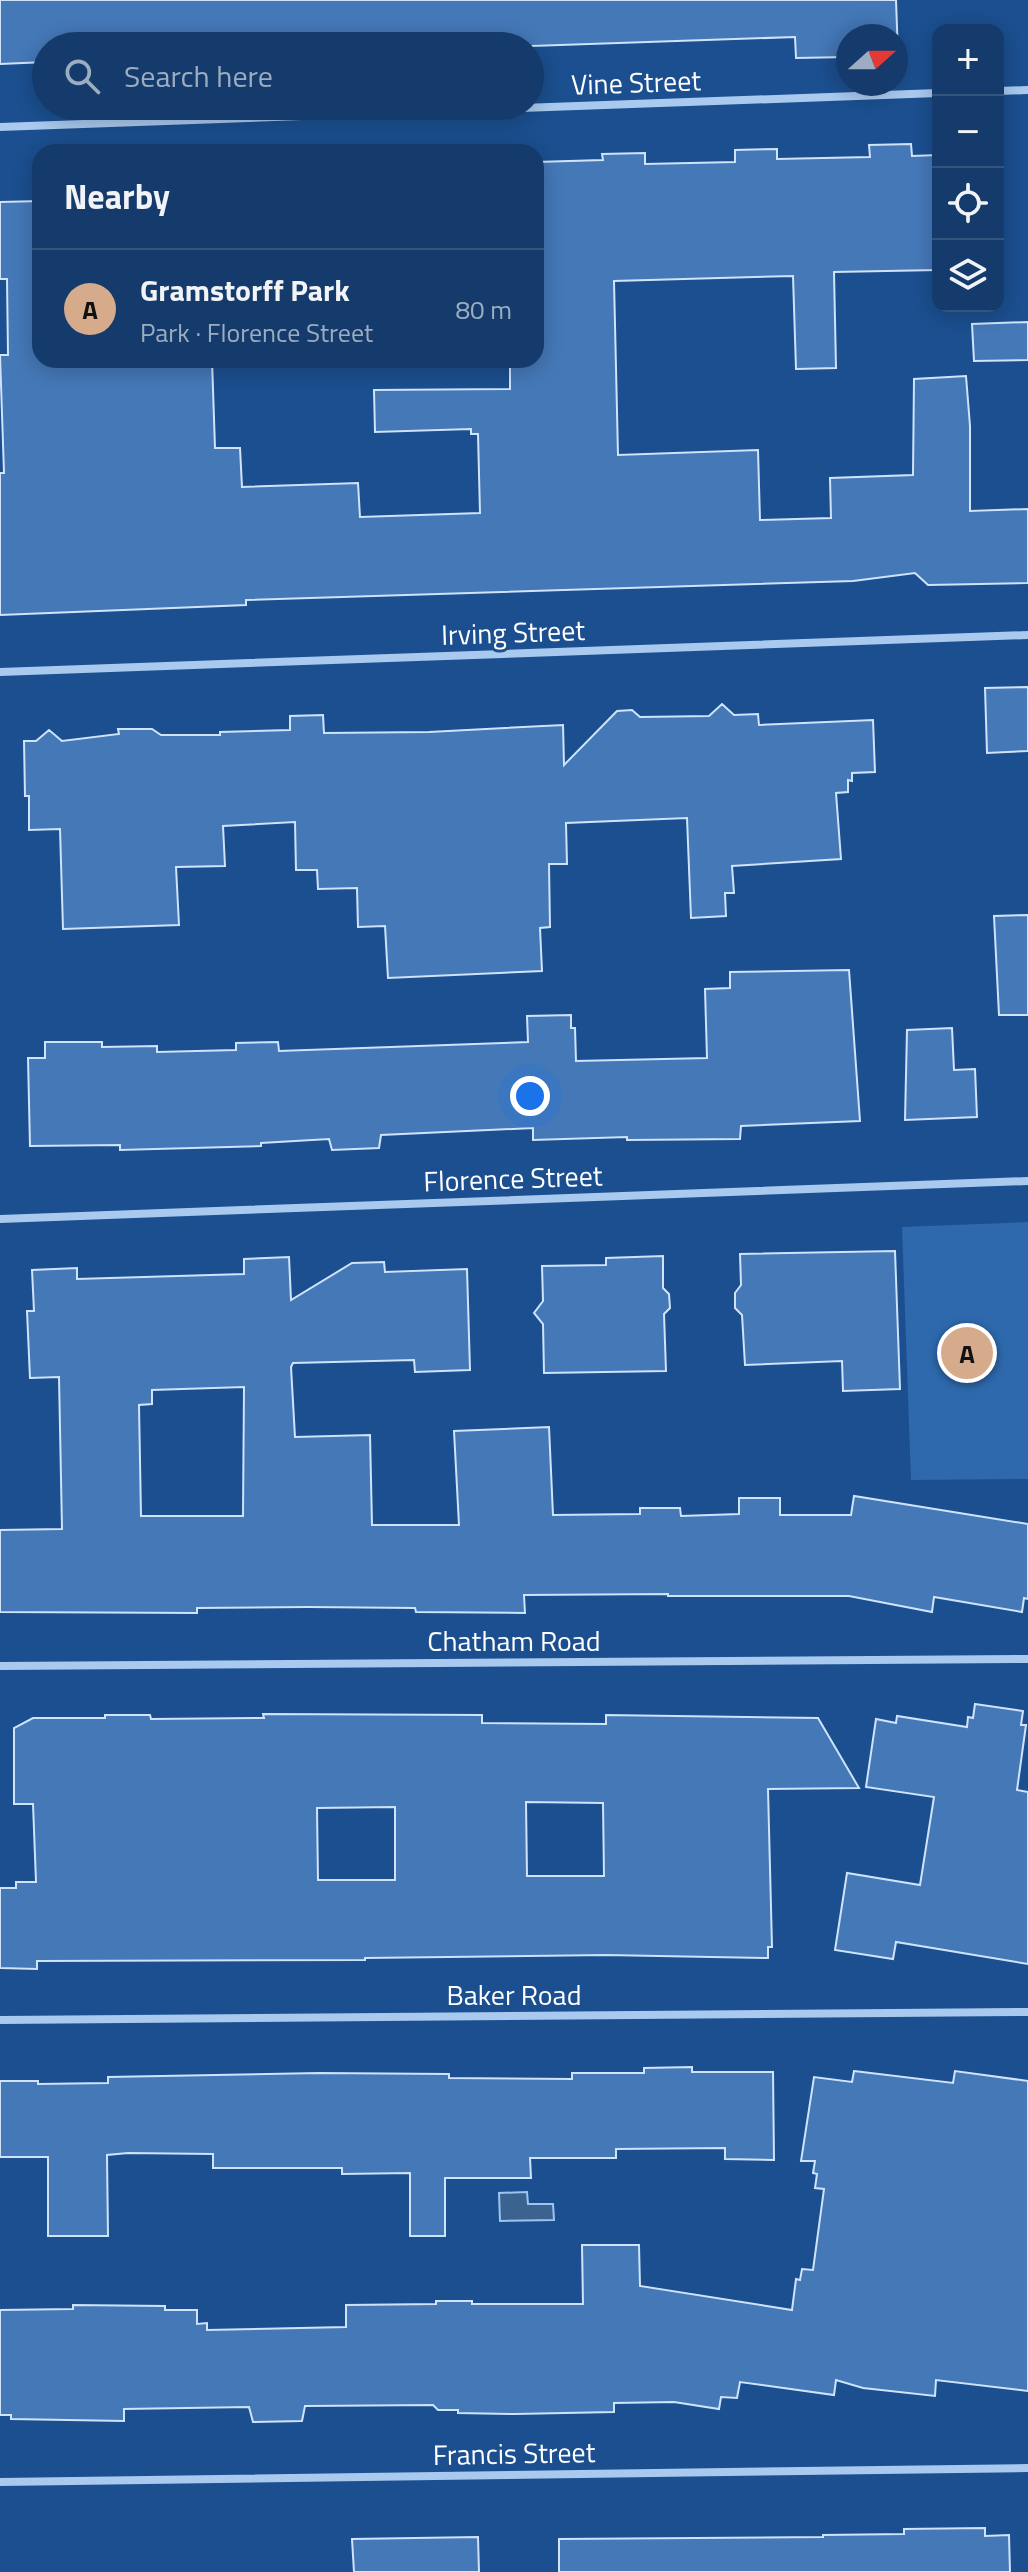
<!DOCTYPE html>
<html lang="en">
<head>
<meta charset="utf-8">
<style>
	body { margin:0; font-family:"Titillium Web",sans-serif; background:#1d4271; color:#f1f3f6 }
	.controls { position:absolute; right:24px; top:24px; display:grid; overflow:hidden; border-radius:16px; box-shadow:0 4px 20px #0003 }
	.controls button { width:72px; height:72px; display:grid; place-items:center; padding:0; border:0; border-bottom:2px solid #33557e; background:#143b6b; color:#f1f3f6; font:40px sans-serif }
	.compass { position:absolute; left:836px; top:24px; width:72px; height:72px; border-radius:50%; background:#143b6b; box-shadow:0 4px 20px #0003; rotate:69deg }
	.you { position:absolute; left:530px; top:1096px; width:28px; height:28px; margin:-20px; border:6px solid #fff; border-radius:50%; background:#1a73e8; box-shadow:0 0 0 12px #1a73e833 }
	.badge { display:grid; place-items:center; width:52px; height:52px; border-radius:50%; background:#d6ab8b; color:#111; font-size:26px; font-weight:700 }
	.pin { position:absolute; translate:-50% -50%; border:4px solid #fff; box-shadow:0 2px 8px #0006 }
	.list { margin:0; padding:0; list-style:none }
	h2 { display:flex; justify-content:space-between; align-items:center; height:104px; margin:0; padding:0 32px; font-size:34px }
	h2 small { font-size:26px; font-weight:400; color:#9dadc1 }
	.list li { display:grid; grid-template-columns:52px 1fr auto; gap:24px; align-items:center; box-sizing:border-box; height:120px; padding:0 32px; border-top:2px solid #33557e }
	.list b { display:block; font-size:30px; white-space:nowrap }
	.list p { margin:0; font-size:26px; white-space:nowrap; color:#9dadc1 }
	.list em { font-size:26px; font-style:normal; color:#9dadc1 }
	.icon { flex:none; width:44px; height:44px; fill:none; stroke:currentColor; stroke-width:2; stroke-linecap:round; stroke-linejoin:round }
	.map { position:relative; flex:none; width:1028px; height:2572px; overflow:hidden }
	.search { position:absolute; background:#143b6b; box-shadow:0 4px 20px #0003; left:32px; top:32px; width:512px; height:88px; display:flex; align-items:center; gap:20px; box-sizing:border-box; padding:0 28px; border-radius:44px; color:#9dadc1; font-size:30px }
	.panel { position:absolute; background:#143b6b; box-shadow:0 4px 20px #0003; left:32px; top:144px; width:512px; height:224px; border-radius:24px }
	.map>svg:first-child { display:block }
	.green { fill:#2e69ad }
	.water { fill:#3c6290; stroke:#9cc4f0; stroke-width:2 }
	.building { fill:#4478b7; stroke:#cfe3fa; stroke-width:2; fill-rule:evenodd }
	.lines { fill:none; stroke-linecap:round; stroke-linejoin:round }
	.street { stroke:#a9c9ee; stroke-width:8 }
	.labels { text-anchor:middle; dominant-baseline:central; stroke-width:6; stroke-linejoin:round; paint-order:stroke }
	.street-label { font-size:28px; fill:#fff; stroke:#1b4f8f }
</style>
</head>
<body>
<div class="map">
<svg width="1028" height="2572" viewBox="0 0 1028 2572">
	<rect width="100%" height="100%" fill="#1b4f8f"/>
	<polygon class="green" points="1028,1222 1028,1479 911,1480 902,1227"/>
	<polygon class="water" points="527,2192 528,2204 553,2204 554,2220 500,2221 499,2193"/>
	<g class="building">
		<polygon points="0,0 896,0 898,55 896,55 896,36 848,36 848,57 796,58 795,37 531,46 46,46 46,62 0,64"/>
		<polygon points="911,144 912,156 938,155 938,270 834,272 836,368 796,369 793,276 614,281 618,455 758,450 760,520 831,518 830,478 913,475 914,379 966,376 970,426 970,511 1028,509 1028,583 928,585 915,573 853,581 246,600 246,605 0,615 0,473 4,473 0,355 8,355 7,279 0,279 0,202 40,201 40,360 212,360 215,448 240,448 242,487 358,483 360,517 480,513 478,434 471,434 471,429 375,432 374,390 510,389 510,360 536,360 536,162 603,160 602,154 645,153 645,164 735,162 735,150 777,149 777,159 870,157 869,145"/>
		<polygon points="1028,322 1028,360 974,361 972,324"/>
		<polygon points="1028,687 1028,751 987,753 985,688"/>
		<polygon points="722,704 734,715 758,714 759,725 873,720 875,772 852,773 852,781 848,780 848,792 836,793 841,859 732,866 734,893 725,893 726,916 691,918 687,818 566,823 567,864 549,864 550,927 540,928 542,971 388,978 385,926 358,927 357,888 318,889 317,870 296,870 295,822 223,826 225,866 176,867 179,925 63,929 60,829 29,830 29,796 25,796 24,741 36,741 49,730 62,741 119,734 118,729 152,729 161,735 220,735 220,732 290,730 290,716 323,715 324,733 429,732 563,725 564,765 617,711 632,710 640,717 709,716"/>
		<polygon points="1028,915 1028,1015 999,1015 994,916"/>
		<polygon points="849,970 860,1121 741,1126 740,1139 627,1140 627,1137 533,1140 533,1128 381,1135 379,1148 332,1150 329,1139 261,1143 261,1146 120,1150 120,1145 30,1146 28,1058 45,1058 45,1042 102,1042 102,1047 157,1046 157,1052 236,1050 236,1043 278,1042 279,1051 528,1042 527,1016 571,1015 571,1028 575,1028 576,1061 707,1058 705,989 730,988 730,972"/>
		<polygon points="952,1028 954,1070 975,1069 977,1117 905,1120 907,1030"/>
		<polygon points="895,1251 900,1389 843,1391 842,1361 745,1365 742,1315 735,1308 735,1293 741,1285 740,1254"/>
		<polygon points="663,1256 663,1288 669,1294 670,1308 664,1314 666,1371 544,1373 543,1324 534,1313 543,1301 542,1266 606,1265 606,1258"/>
		<path d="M289 1257 291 1300 352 1263 384 1262 385 1272 467 1269 470 1370 415 1372 414 1360 293 1363 291 1367 295 1437 370 1435 372 1525H459L454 1431 549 1427 553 1515 640 1514V1508H680L681 1516 739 1514V1498H780V1515H851L854 1496 1028 1524V1599L1024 1598 1022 1612 934 1597 932 1612 849 1596H668V1594L524 1595 525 1613 416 1612 415 1608 308 1607 197 1608V1613L0 1612V1530L62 1529 59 1377 30 1378 27 1311H34L32 1270 77 1268V1279L244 1274V1259ZM244 1387 243 1516H141L139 1405 152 1404V1390Z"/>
		<polygon points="975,1704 1023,1711 1021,1725 1026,1725 1017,1790 1028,1792 1028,1964 896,1942 893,1959 835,1950 847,1873 920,1885 934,1797 866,1787 876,1719 896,1723 897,1716 967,1727 968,1717 973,1718"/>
		<path d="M263 1714 482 1715V1723L606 1724V1715L818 1718 859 1788 768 1789 772 1947H768V1958L606 1955 365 1958V1960L37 1961V1969L0 1968V1888H16V1882H36L33 1804H14V1728L33 1718H105V1715H150L151 1719 264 1718ZM526 1802 603 1803 604 1876H527ZM395 1807V1880H318L317 1808Z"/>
		<polygon points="692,2067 692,2072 773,2072 774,2160 725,2159 725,2148 616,2149 616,2158 530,2158 531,2178 445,2178 445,2236 410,2236 410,2173 342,2174 342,2168 213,2168 213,2154 128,2153 107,2155 108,2236 48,2236 48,2157 0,2157 0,2081 38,2081 38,2084 108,2083 108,2077 319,2073 449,2074 449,2078 572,2079 572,2073 644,2073 644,2068"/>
		<polygon points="854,2071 953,2083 955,2071 1028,2081 1028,2391 936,2380 935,2396 863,2388 836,2380 834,2395 740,2382 737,2398 721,2397 719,2409 674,2402 614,2403 614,2412 515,2414 458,2413 458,2410 438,2410 433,2405 305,2406 302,2421 253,2422 249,2407 124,2409 124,2421 11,2419 11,2415 0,2415 0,2310 73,2309 73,2305 165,2306 165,2310 197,2310 197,2324 207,2323 207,2330 346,2327 346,2305 436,2304 436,2301 472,2301 472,2304 583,2304 582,2245 639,2245 640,2286 792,2310 796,2279 800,2280 802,2269 813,2270 824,2189 815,2188 817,2174 813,2173 815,2161 801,2161 814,2077 852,2082"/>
		<polygon points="985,2528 985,2536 1009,2535 1010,2572 559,2572 559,2539 823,2537 823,2535 904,2534 904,2529"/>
		<polygon points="478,2537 479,2572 354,2572 352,2539"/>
	</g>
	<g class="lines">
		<g class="street">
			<polyline points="998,91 1028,90"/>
			<polyline points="0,127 938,93"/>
			<polyline points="0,672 1028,635"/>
			<polyline points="0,1219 1028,1181"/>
			<polyline points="0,1666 1028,1659"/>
			<polyline points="0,2020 1028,2012"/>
			<polyline points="0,2482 1028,2468"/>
		</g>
	</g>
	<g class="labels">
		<g class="street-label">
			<text transform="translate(636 82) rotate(-2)">Vine Street</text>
			<text transform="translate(513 632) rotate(-2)">Irving Street</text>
			<text transform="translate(513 1178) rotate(-2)">Florence Street</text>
			<text x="514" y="1640">Chatham Road</text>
			<text x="514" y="1994">Baker Road</text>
			<text transform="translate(514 2453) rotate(-1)">Francis Street</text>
		</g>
	</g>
</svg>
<div class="controls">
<button>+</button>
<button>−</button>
<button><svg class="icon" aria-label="locate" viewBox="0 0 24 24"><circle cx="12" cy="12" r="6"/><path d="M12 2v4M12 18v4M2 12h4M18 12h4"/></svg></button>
<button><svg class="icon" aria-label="layers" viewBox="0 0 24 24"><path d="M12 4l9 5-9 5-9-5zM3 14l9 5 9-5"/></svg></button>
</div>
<svg class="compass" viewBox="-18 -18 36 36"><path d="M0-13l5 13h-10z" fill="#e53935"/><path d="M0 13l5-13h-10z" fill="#9dadc1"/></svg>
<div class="you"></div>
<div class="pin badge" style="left:967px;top:1353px">A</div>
<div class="search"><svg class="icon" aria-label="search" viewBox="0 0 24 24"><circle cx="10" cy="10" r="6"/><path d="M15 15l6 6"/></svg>Search here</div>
<section class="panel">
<h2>Nearby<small></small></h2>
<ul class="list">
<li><span class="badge">A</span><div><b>Gramstorff Park</b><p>Park · Florence Street</p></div><em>80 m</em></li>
</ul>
</section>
</div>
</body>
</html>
